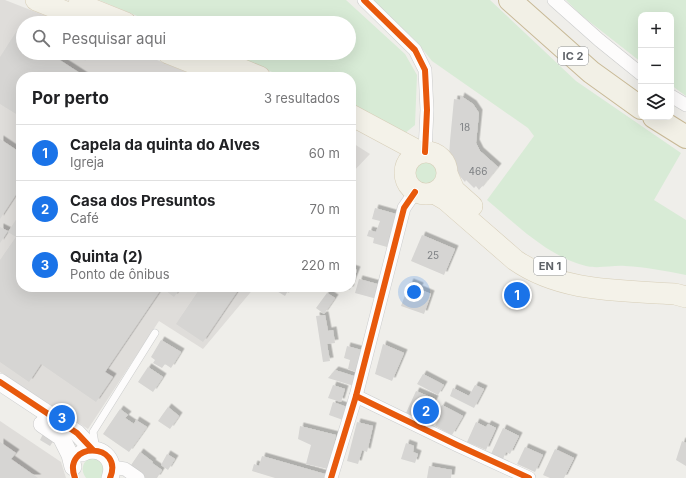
<!DOCTYPE html>
<html lang="pt">
<head>
<meta charset="utf-8">
<style>
	body { margin:0; font-family:Inter,sans-serif; background:#f2f2f2; color:#202124 }
	.controls { position:absolute; right:12px; top:12px; display:grid; overflow:hidden; border-radius:8px; box-shadow:0 4px 16px #0002 }
	.controls button { width:36px; height:36px; display:grid; place-items:center; padding:0; border:0; border-bottom:1px solid #e0e0e0; background:#fff; color:#202124; font:20px sans-serif }
	.you { position:absolute; left:414px; top:292px; width:14px; height:14px; margin:-10px; border:3px solid #fff; border-radius:50%; background:#1a73e8; box-shadow:0 0 0 6px #1a73e833 }
	.badge { display:grid; place-items:center; width:26px; height:26px; border-radius:50%; background:#1a73e8; color:#fff; font-size:13px; font-weight:700 }
	.pin { position:absolute; translate:-50% -50%; border:2px solid #fff; box-shadow:0 1px 4px #0006 }
	.list { margin:0; padding:0; list-style:none }
	h2 { display:flex; justify-content:space-between; align-items:center; height:52px; margin:0; padding:0 16px; font-size:17px }
	h2 small { font-size:13px; font-weight:400; color:#757577 }
	.list li { display:grid; grid-template-columns:26px 1fr auto; gap:12px; align-items:center; box-sizing:border-box; height:56px; padding:0 16px; border-top:1px solid #e0e0e0 }
	.list b { display:block; font-size:15px; white-space:nowrap }
	.list p { margin:0; font-size:13px; white-space:nowrap; color:#757577 }
	.list em { font-size:13px; font-style:normal; color:#757577 }
	.icon { flex:none; width:22px; height:22px; fill:none; stroke:currentColor; stroke-width:2; stroke-linecap:round; stroke-linejoin:round }
	.map { position:relative; flex:none; width:686px; height:478px; overflow:hidden }
	.search { position:absolute; background:#fff; box-shadow:0 4px 16px #0002; left:16px; top:16px; width:340px; height:44px; display:flex; align-items:center; gap:10px; box-sizing:border-box; padding:0 14px; border-radius:22px; color:#757577; font-size:15px }
	.panel { position:absolute; background:#fff; box-shadow:0 4px 16px #0002; left:16px; top:72px; width:340px; height:220px; border-radius:16px }
	.map>svg:first-child { display:block }
	.industrial { fill:#dfddda }
	.green { fill:#d8ebd6 }
	.building { fill:#d6d5d3; filter:url(#shadow) }
	.lines { fill:none; stroke-linecap:round; stroke-linejoin:round }
	.service-casing { stroke:#cbcccc; stroke-width:8 }
	.minor-casing { stroke:#cbcccc; stroke-width:14 }
	.tertiary-casing { stroke:#cbcccc; stroke-width:18 }
	.primary-casing { stroke:#d7ceb8; stroke-width:22 }
	.trunk-casing { stroke:#c8b996; stroke-width:24 }
	.service { stroke:#fdfcfc; stroke-width:7 }
	.minor { stroke:#fdfcfc; stroke-width:13 }
	.tertiary { stroke:#fdfcfc; stroke-width:17 }
	.primary { stroke:#f4f2e9; stroke-width:21 }
	.trunk { stroke:#f2f0e6; stroke-width:22 }
	.cycleway-casing { stroke:#fff; stroke-width:8 }
	.cycleway { stroke:#e8590c; stroke-width:6 }
	.labels { text-anchor:middle; dominant-baseline:central; stroke-width:4; stroke-linejoin:round; paint-order:stroke }
	.number-label { font-size:10px; fill:#7e8184 }
	.shield { fill:#fff; stroke:#8f9295; stroke-width:1 }
	.shield-label { font-size:11px; font-weight:bold; fill:#5f6368 }
</style>
</head>
<body>
<div class="map">
<svg width="686" height="478" viewBox="0 0 686 478">
	<defs>
		<filter id="shadow"><feDropShadow dx="3.5" dy="-3.5" stdDeviation="0" flood-color="#0004"/></filter>
	</defs>
	<rect width="100%" height="100%" fill="#efeeea"/>
	<g class="industrial">
		<polygon points="0,0 5,0 64,23 23,23 23,53 140,53 198,77 21,77 21,287 255,287 203,349 159,321 88,429 0,372"/>
		<polygon points="351,142 370,154 351,174"/>
		<polygon points="0,421 61,462 66,478 0,478"/>
	</g>
	<g class="green">
		<polygon points="99,0 346,0 405,54 417,75 415,125 404,134 351,105 351,77 284,77 226,53 349,53 349,23 154,23"/>
		<path d="M372 0H490L576 81 681 153 654 200 686 220V275C666 271 646 267 625 266 613 265 598 269 586 266 547 256 517 225 487 200L534 136 528 128 432 61 416 41Z"/>
		<polygon points="566,0 686,0 686,96 671,85 671,15 641,15 641,62 581,15"/>
		<circle cx="427" cy="173" r="13"/>
		<path d="M92 457 104 460 103 478H86C80 470 82 461 92 457Z"/>
	</g>
	<g class="building">
		<polygon points="16,32 23,36 23,53 49,53 86,77 21,77 21,117 0,104 0,57"/>
		<polygon points="461,96 473,104 479,113 476,143 480,151 498,167 479,190 476,186 474,188 466,180 465,182 452,167 449,157 450,141 454,99 460,100"/>
		<polygon points="0,139 21,153 21,187 0,219"/>
		<polygon points="375,208 396,214 387,247 373,243 374,238 367,236 369,230 376,232 380,221 372,219"/>
		<polygon points="21,212 21,287 181,287 174,297 162,288 105,372 113,377 96,402 41,364 29,382 0,362 0,260 16,237 8,232"/>
		<polygon points="0,227 8,231 0,243"/>
		<polygon points="422,235 455,249 444,275 411,261"/>
		<polygon points="351,268 357,270 351,286"/>
		<polygon points="359,279 381,285 377,299 355,293"/>
		<polygon points="410,282 420,286 419,289 431,294 424,314 401,306"/>
		<polygon points="201,287 229,287 237,292 203,342 176,324"/>
		<polygon points="277,287 290,287 285,296 275,290"/>
		<polygon points="341,287 351,287 350,290"/>
		<polygon points="520,287 527,292 518,305 510,299 512,297 507,293 510,289 515,293"/>
		<polygon points="327,293 335,298 324,314 316,308"/>
		<polygon points="325,315 328,331 333,330 335,343 327,344 330,361 323,362 316,316"/>
		<polygon points="161,340 181,352 171,368 165,364 162,368 153,363 155,360 151,357"/>
		<polygon points="383,344 404,353 392,381 375,374"/>
		<polygon points="347,346 365,351 359,373 348,369 350,360 344,358"/>
		<polygon points="148,367 163,377 153,392 138,382"/>
		<polygon points="335,370 357,377 354,386 328,378"/>
		<polygon points="423,374 444,385 438,395 417,384"/>
		<polygon points="333,385 345,389 341,402 328,398"/>
		<polygon points="475,385 484,389 474,408 450,396 453,388 469,396"/>
		<polygon points="416,391 435,399 425,421 406,413"/>
		<polygon points="333,402 347,407 343,420 329,415"/>
		<polygon points="442,405 463,416 452,435 435,426 440,417 436,415"/>
		<polygon points="168,407 179,416 170,429 158,421"/>
		<polygon points="120,409 128,415 125,418 134,424 136,420 147,427 129,452 103,434"/>
		<polygon points="357,422 373,426 367,452 362,450 358,464 347,461"/>
		<polygon points="476,422 486,427 488,424 496,428 486,450 467,442"/>
		<polygon points="300,426 336,435 328,469 306,464 311,445 298,439"/>
		<polygon points="503,428 519,436 510,454 506,452 503,459 491,454"/>
		<polygon points="43,434 54,440 50,446 40,440"/>
		<polygon points="682,441 686,443 686,466 676,460"/>
		<polygon points="0,442 16,453 11,459 38,478 0,478"/>
		<polygon points="406,443 414,446 413,452 418,454 415,463 401,459"/>
		<polygon points="525,447 543,455 535,472 517,464"/>
		<polygon points="555,449 574,458 564,478 550,478 543,475"/>
		<polygon points="140,452 153,462 152,463 162,470 157,478 144,478 129,468"/>
		<polygon points="167,454 175,459 168,470 161,465"/>
		<polygon points="262,456 325,474 324,478 275,478 252,471 254,464 259,466"/>
		<polygon points="429,466 452,470 451,478 427,478"/>
	</g>
	<g class="lines">
		<g class="service-casing">
			<g id="service">
				<polyline points="85,56 87,53"/>
				<polyline points="96,449 93,432 155,333"/>
			</g>
		</g>
		<g class="minor-casing">
			<g id="minor">
				<polyline points="364,0 415,50 425,70 427,110 425,152"/>
				<polyline points="554,0 599,40 641,74"/>
				<polyline points="671,96 686,105"/>
				<polyline points="356,396 457,445 529,478"/>
				<polyline points="112,467 125,469 138,478"/>
				<polyline points="331,478 356,396 404,208 415,192"/>
			</g>
		</g>
		<g class="tertiary-casing">
			<g id="tertiary">
				<polyline points="0,382 77,433 93,450"/>
				<polyline points="42,424 61,437 70,455 73,467"/>
				<path d="M82 453C100 443 117 460 110 478"/>
			</g>
		</g>
		<g class="primary-casing">
			<g id="primary">
				<polyline points="36,0 93,23"/>
				<polyline points="79,4 126,23"/>
				<polyline points="168,53 228,77"/>
				<polyline points="214,58 260,77"/>
				<polyline points="351,115 420,152"/>
				<circle cx="426" cy="173" r="21"/>
				<polyline points="448,176 454,190 472,206"/>
				<path d="M434 193 446 200 515 260C562 293 621 290 675 294L686 297"/>
			</g>
		</g>
		<g class="trunk-casing">
			<g id="trunk">
				<polyline points="510,0 591,72 641,108"/>
				<polyline points="654,117 686,137"/>
			</g>
		</g>
		<use href="#service" class="service"/>
		<use href="#minor" class="minor"/>
		<use href="#tertiary" class="tertiary"/>
		<use href="#primary" class="primary"/>
		<use href="#trunk" class="trunk"/>
		<g class="cycleway-casing">
			<g id="cycleway">
				<polyline points="364,0 415,50 425,70 427,110 425,152"/>
				<polyline points="0,382 77,433 93,450"/>
				<polyline points="356,396 457,445 529,478"/>
				<path d="M75 478C61 441 125 442 110 478"/>
				<polyline points="331,478 356,396 404,208 415,192"/>
			</g>
		</g>
		<use href="#cycleway" class="cycleway"/>
	</g>
	<g class="labels">
		<g class="number-label">
			<text x="465" y="127">18</text>
			<text x="478" y="171">466</text>
			<text x="433" y="255">25</text>
		</g>
		<g class="shield">
			<rect x="558" y="47" width="30" height="18" rx="3"/>
			<rect x="534" y="257" width="32" height="18" rx="3"/>
		</g>
		<g class="shield-label">
			<text x="573" y="56">IC 2</text>
			<text x="550" y="266">EN 1</text>
		</g>
	</g>
</svg>
<div class="controls">
<button>+</button>
<button>−</button>
<button><svg class="icon" aria-label="layers" viewBox="0 0 24 24"><path d="M12 4l9 5-9 5-9-5zM3 14l9 5 9-5"/></svg></button>
</div>
<div class="you"></div>
<div class="pin badge" style="left:517px;top:295px">1</div>
<div class="pin badge" style="left:426px;top:411px">2</div>
<div class="pin badge" style="left:62px;top:418px">3</div>
<div class="search"><svg class="icon" aria-label="search" viewBox="0 0 24 24"><circle cx="10" cy="10" r="6"/><path d="M15 15l6 6"/></svg>Pesquisar aqui</div>
<section class="panel">
<h2>Por perto<small>3 resultados</small></h2>
<ul class="list">
<li><span class="badge">1</span><div><b>Capela da quinta do Alves</b><p>Igreja</p></div><em>60 m</em></li>
<li><span class="badge">2</span><div><b>Casa dos Presuntos</b><p>Café</p></div><em>70 m</em></li>
<li><span class="badge">3</span><div><b>Quinta (2)</b><p>Ponto de ônibus</p></div><em>220 m</em></li>
</ul>
</section>
</div>
</body>
</html>
